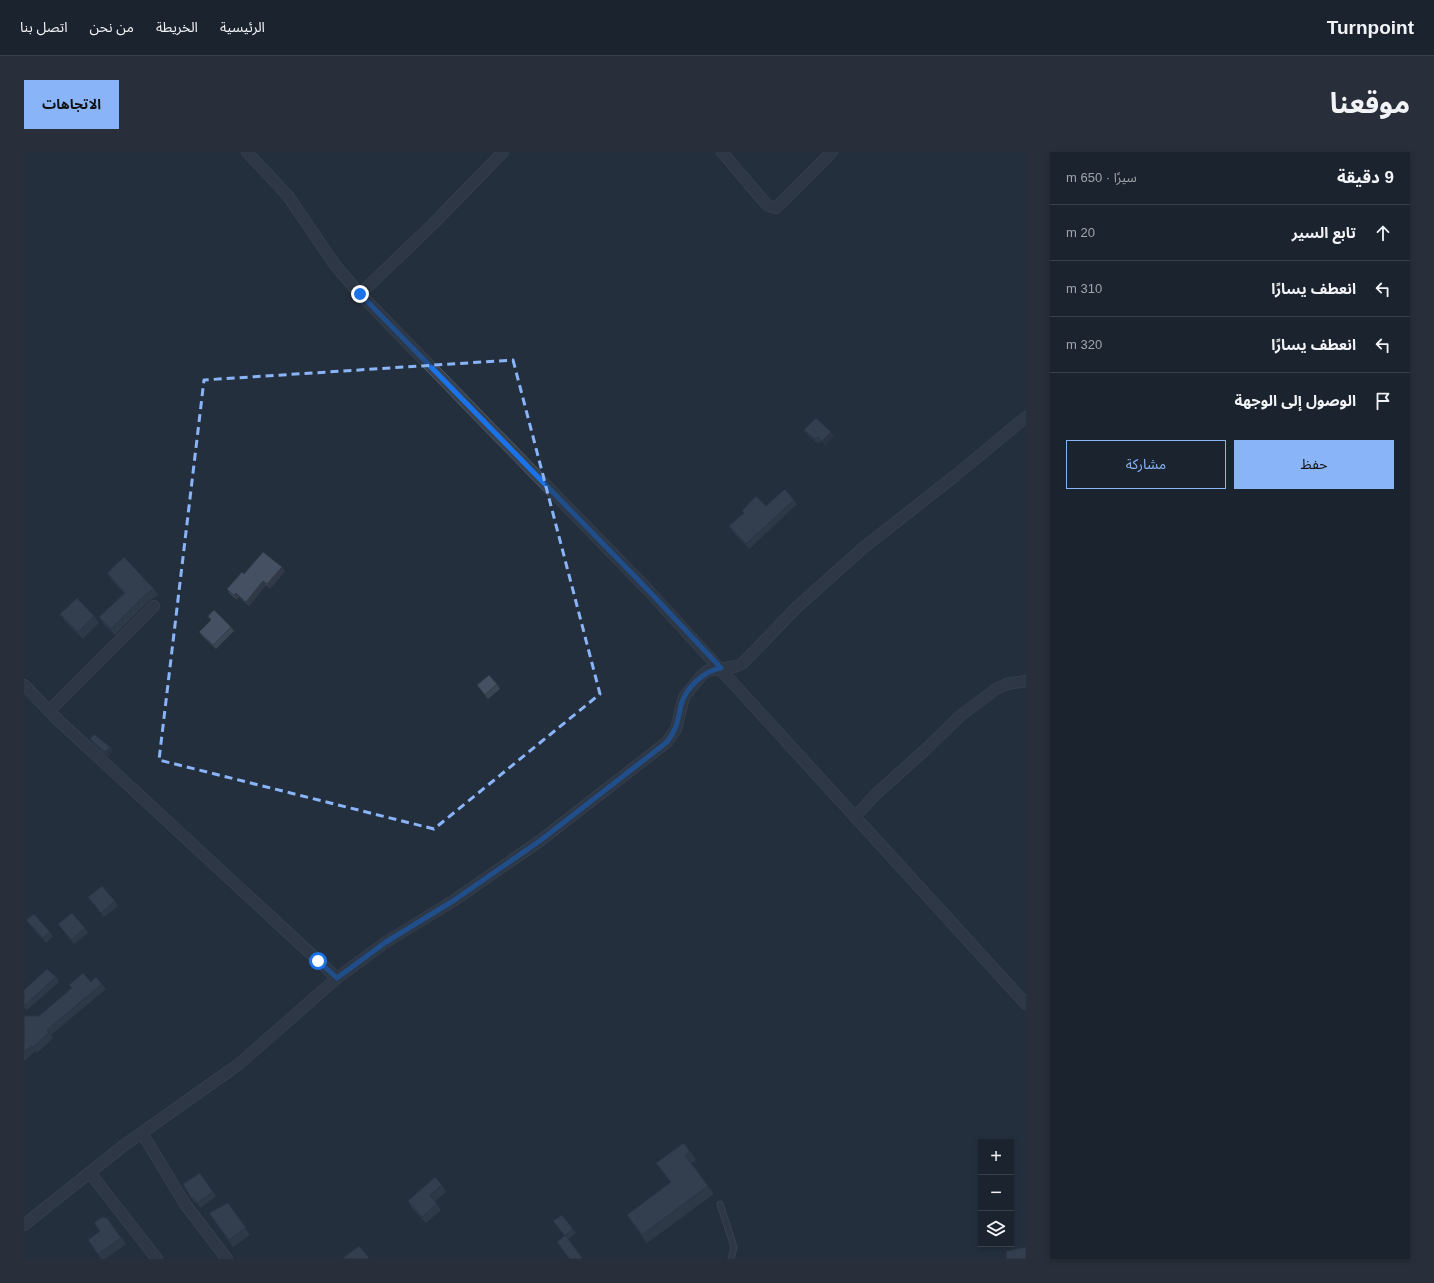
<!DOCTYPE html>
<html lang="ar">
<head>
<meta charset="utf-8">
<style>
	body { margin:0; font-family:Arial,"Noto Sans Arabic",sans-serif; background:#282f3a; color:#f1f3f6; direction:rtl }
	.controls { position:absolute; right:12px; bottom:12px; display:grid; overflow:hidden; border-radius:0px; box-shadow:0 2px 6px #0003 }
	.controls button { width:36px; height:36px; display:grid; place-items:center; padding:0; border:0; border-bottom:1px solid #39404a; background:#1b232e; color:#f1f3f6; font:20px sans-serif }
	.stop { position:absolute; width:12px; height:12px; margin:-9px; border:3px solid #1a73e8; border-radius:50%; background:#fff }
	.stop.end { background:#1a73e8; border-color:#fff; box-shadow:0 1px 4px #0008 }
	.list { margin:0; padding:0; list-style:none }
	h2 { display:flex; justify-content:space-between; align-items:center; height:52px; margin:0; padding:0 16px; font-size:17px }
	h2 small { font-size:13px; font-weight:400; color:#a0a4aa }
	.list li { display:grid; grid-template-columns:26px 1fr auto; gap:12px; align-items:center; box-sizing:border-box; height:56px; padding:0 16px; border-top:1px solid #39404a }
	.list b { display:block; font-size:15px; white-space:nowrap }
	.list em { font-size:13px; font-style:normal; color:#a0a4aa }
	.actions { display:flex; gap:8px; padding:12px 16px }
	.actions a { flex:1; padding:9px 0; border:1px solid #8ab4f8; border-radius:0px; text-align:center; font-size:14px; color:#8ab4f8 }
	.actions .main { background:#8ab4f8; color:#111 }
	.icon { flex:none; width:22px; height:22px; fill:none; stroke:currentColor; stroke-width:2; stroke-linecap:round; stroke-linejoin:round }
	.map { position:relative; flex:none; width:1002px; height:1107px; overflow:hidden; direction:ltr; border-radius:0px }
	header { display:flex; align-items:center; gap:24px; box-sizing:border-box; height:56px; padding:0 20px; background:#1b232e; border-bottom:1px solid #39404a }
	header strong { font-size:19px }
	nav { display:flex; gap:22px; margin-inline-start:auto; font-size:14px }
	.intro { display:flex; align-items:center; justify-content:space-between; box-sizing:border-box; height:96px; padding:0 24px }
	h1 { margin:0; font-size:28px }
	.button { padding:10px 18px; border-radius:0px; background:#8ab4f8; color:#111; font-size:14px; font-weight:700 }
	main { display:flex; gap:24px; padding:0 24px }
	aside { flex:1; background:#1b232e; border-radius:0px; box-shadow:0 2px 6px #0003 }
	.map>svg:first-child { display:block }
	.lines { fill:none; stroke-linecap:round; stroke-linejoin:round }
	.service-casing { stroke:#565f6c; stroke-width:7 }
	.minor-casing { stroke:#565f6c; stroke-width:12 }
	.service { stroke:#38414e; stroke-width:5.5 }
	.minor { stroke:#38414e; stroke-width:11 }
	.wall { fill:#3b4654 }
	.shaded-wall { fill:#303945 }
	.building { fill:#455162; stroke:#303945 }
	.route { stroke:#1a73e8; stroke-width:5 }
	.marked { fill:none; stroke:#8ab4f8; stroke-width:3; stroke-dasharray:8 5; stroke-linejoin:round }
</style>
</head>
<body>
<header>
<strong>Turnpoint</strong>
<nav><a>الرئيسية</a><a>الخريطة</a><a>من نحن</a><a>اتصل بنا</a></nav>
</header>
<div class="intro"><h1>موقعنا</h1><a class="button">الاتجاهات</a></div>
<main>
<aside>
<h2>9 دقيقة<small>سيرًا · 650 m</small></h2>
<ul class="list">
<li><svg class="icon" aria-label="ahead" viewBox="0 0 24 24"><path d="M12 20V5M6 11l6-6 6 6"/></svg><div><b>تابع السير</b></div><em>20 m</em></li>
<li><svg class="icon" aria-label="left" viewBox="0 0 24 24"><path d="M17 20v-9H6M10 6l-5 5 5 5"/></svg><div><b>انعطف يسارًا</b></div><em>310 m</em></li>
<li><svg class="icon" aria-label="left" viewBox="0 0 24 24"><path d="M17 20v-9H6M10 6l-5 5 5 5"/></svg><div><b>انعطف يسارًا</b></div><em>320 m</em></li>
<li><svg class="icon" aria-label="arrive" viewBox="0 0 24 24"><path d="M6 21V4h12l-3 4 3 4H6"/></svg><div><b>الوصول إلى الوجهة</b></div></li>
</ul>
<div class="actions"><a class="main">حفظ</a><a>مشاركة</a></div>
</aside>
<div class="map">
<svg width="1002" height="1107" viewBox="0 0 1002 1107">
	<rect width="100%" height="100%" fill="#242f3e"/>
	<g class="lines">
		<g class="service-casing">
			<polyline id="service" points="696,1052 710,1095 707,1107"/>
		</g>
		<g class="minor-casing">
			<g id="minor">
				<polyline points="223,0 264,44 311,113 336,142 624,438 1002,852"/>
				<polyline points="698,0 743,53 752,56 808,0"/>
				<polyline points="336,142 409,72 479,0"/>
				<polyline points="0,533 34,568 313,826"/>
				<polyline points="25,559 130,454"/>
				<polyline points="831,665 852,642 900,599 936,564 972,537 983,532 1002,529"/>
				<polyline points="118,981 161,1052 203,1107"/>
				<polyline points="66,1021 133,1107"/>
				<polyline points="0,1073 99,994 215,912 313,826 362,790 429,749 517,688 643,590 652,577 660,545 677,524 683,519 713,514 719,511 773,455 839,396 932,323 1002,265"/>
			</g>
		</g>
		<use href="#service" class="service"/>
		<use href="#minor" class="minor"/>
	</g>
	<g class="wall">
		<polygon points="780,278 807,280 810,284 801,293 797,289 794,292 783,282"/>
		<polygon points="770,348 773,352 725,397 708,379 705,374 720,361 718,359"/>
		<polygon points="261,419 246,437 242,433 225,454 215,445 213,448 206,442 203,437 220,422"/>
		<polygon points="83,421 130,437 134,443 125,449 91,483 79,471 75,465 100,441 87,427"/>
		<polygon points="36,462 70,464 75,471 59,487 41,469"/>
		<polygon points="184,464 207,475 210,479 192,497 178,484 175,480 187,468"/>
		<polygon points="473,532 476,537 464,547 453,533"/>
		<polygon points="66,587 86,595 89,599 84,605 69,591"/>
		<polygon points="64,745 91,749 94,754 80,765"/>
		<polygon points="2,768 26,780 29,784 22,791 5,772"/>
		<polygon points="34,772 61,776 64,781 50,792"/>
		<polygon points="32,825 35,830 3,858 0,856 0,838"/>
		<polygon points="67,830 78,832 82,837 27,883 29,886 13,901 12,899 0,909 0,864 15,864 47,836 45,833"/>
		<polygon points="660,991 672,1008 667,1011 690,1042 623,1091 603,1063 646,1031"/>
		<polygon points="176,1021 192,1044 176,1056 173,1050 170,1050 167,1046"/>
		<polygon points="418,1033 422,1040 411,1049 417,1058 402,1071 388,1056 384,1049"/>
		<polygon points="204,1051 226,1083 209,1095 185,1061"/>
		<polygon points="538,1063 552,1081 544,1087 559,1107 545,1107 533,1090 540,1084"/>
		<polygon points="83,1066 102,1092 81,1107 77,1107 64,1088 76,1079"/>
	</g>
	<g class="shaded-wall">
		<polygon points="807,280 810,284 801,293 798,289"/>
		<polygon points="258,415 261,419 246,437 243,432"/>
		<polygon points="239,429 242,433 225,454 222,450"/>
		<polygon points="212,441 215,445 213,448 210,443"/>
		<polygon points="86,595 89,599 84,605 81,600"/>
	</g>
	<g class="building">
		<polygon points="792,266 807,280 798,289 794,285 791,287 780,278"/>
		<polygon points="761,337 770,348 722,392 705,374 720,361 718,359 732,344 742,354"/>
		<polygon points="239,400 258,415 243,432 239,429 222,450 212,441 210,443 203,437 218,420 220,422"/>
		<polygon points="100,405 130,437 121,443 87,477 75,465 101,441 83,421"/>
		<polygon points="53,446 70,464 54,480 36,462"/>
		<polygon points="190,458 207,475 189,493 175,480 187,468 184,464"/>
		<polygon points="465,523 473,532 461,543 453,533"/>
		<polygon points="70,582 86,595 81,600 66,587"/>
		<polygon points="78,734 91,749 77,761 64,745"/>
		<polygon points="48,761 61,776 47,788 34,772"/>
		<polygon points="10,762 26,780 19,786 2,768"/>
		<polygon points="23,817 32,825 0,854 0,838"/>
		<polygon points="59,821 67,830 72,825 78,832 23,878 25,881 9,895 8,894 0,900 0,864 15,864 48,836 45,833"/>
		<polygon points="660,991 666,1000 661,1003 684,1034 618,1083 603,1063 647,1030 632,1011"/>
		<polygon points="176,1021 189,1040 173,1051 170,1046 167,1046 159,1032"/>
		<polygon points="411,1025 418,1033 406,1043 413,1052 398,1065 384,1049"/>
		<polygon points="204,1051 222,1076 205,1088 185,1061"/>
		<polygon points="538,1063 549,1077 541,1084 529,1069"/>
		<polygon points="78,1065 83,1066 97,1086 74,1102 64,1088 76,1079 70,1071"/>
		<polygon points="541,1083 559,1107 546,1107 533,1090"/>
		<polygon points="335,1094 345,1106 344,1107 320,1107 319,1106"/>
		<polygon points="1002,1095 1002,1107 983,1107 982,1099"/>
	</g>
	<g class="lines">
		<path class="route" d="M294 809 313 826 362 790 429 749 517 688 643 590C653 578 654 567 657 553 662 535 680 519 697 516L624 438 336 142"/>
	</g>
	<path d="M0 0H1002V1107H0ZM489 208 576 542 410 677 135 608 180 228Z" fill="#242f3e" fill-opacity=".55" fill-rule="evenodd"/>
	<path class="marked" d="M489 208 576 542 410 677 135 608 180 228Z"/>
</svg>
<div class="controls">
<button>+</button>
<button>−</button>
<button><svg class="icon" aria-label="layers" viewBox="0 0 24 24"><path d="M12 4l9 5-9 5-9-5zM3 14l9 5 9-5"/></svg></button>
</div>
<div class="stop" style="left:294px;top:809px"></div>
<div class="stop end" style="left:336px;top:142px"></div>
</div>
</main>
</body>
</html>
